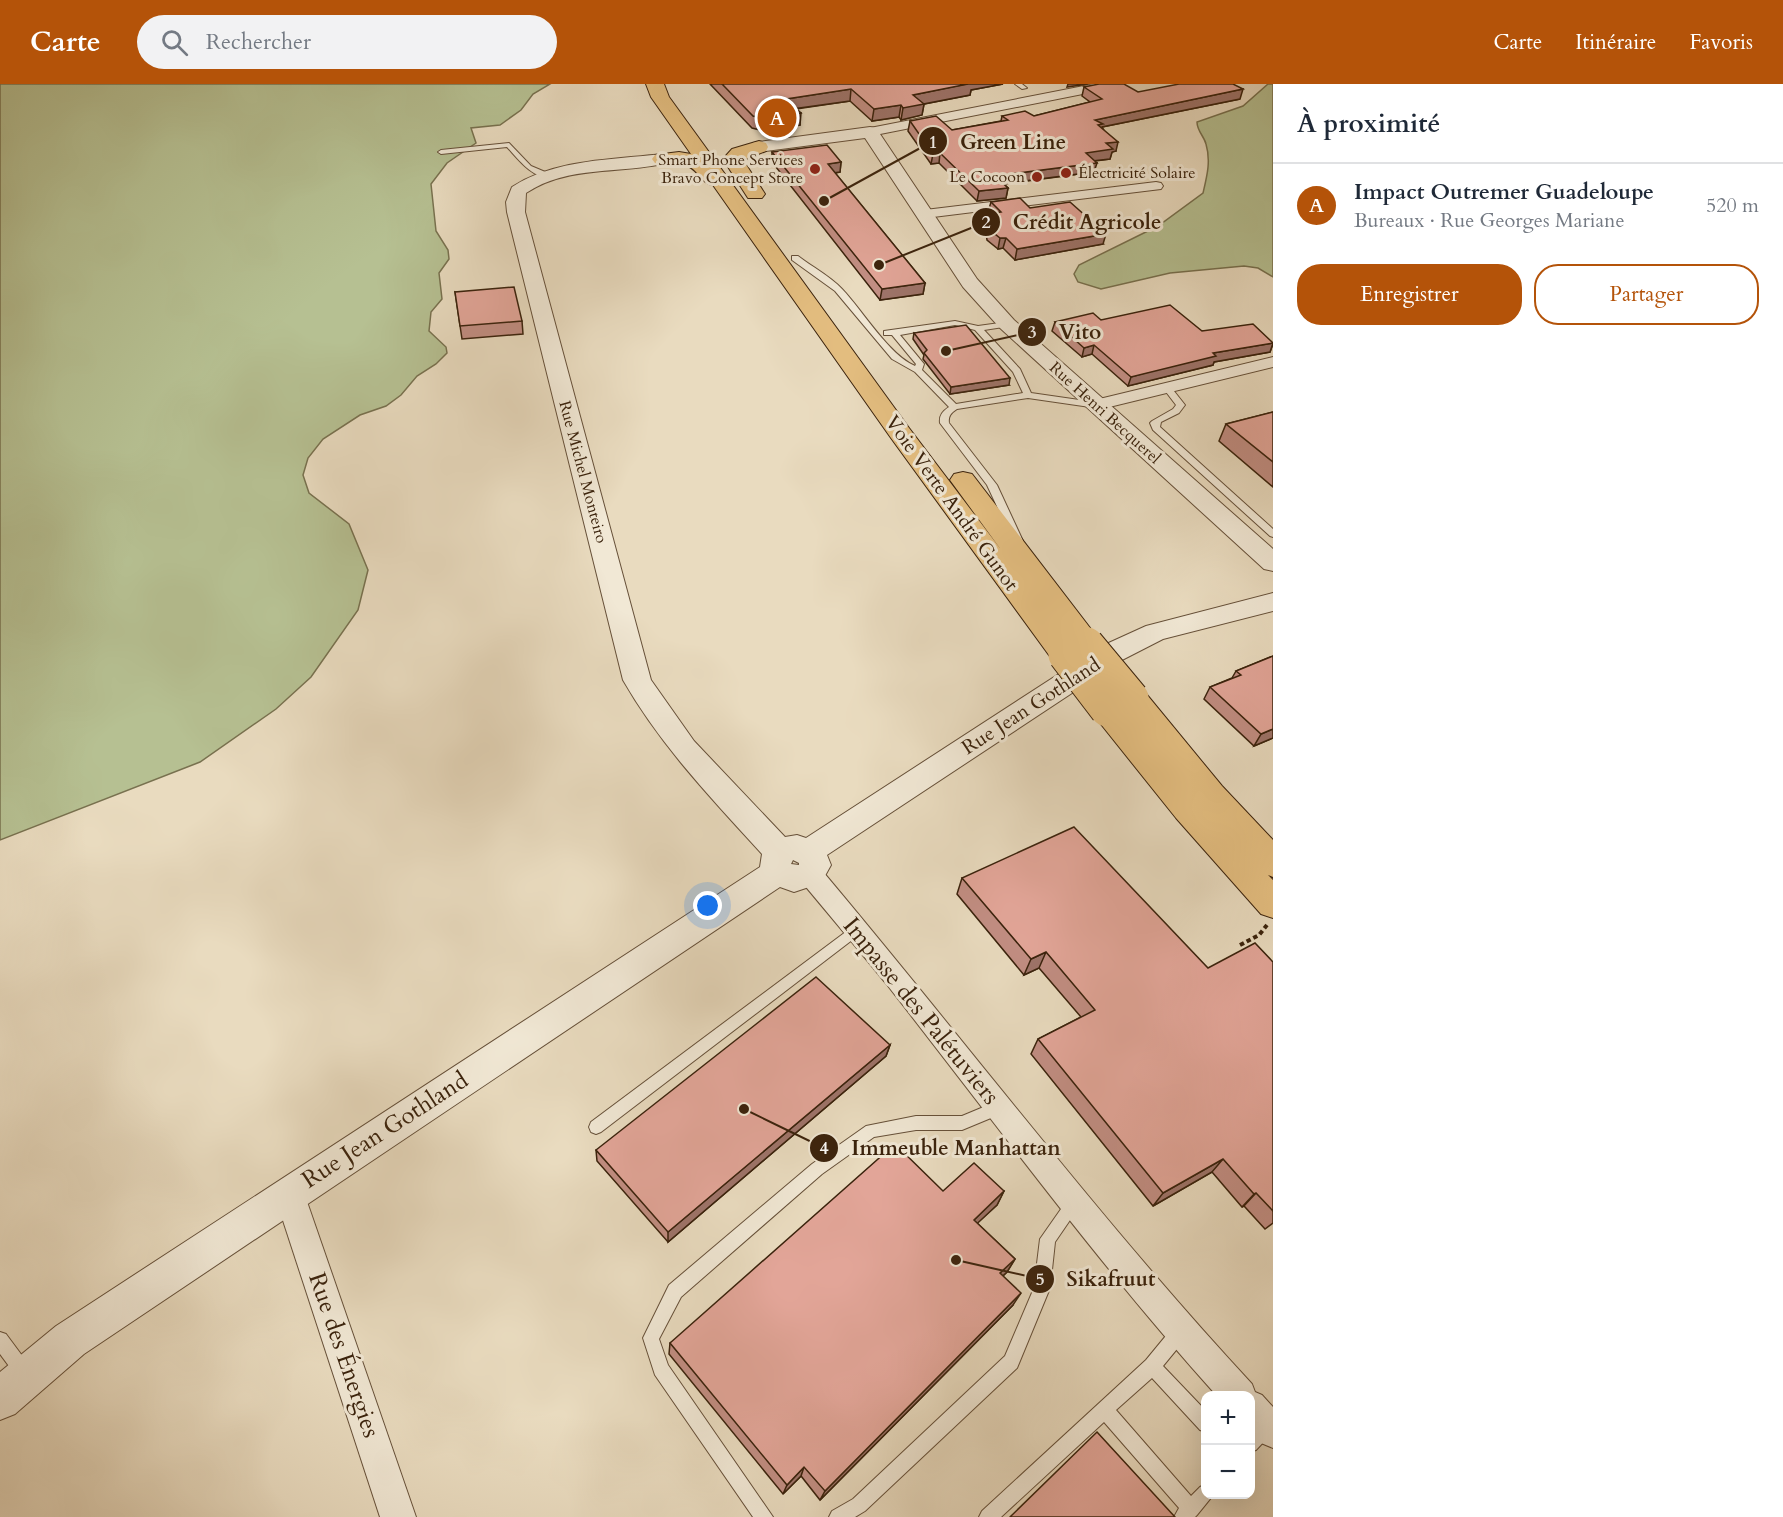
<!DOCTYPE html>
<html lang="fr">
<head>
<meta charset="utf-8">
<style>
	body { margin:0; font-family:Cardo,serif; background:#f2f2f3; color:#1f2937 }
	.controls { position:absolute; right:18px; bottom:18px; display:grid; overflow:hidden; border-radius:12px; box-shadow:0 6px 24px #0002 }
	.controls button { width:54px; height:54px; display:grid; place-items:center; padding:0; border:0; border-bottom:2px solid #e0e1e3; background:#fff; color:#1f2937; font:30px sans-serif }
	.you { position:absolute; left:708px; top:822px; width:21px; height:21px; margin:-15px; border:4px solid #fff; border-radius:50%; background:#1a73e8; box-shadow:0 0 0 9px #1a73e833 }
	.badge { display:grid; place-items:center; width:39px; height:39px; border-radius:50%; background:#b45309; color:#fff; font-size:20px; font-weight:700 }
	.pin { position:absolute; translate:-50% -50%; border:3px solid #fff; box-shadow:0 2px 6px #0006 }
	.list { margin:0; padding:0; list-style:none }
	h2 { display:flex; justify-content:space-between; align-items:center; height:78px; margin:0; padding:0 24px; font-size:26px }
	h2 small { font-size:20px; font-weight:400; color:#747a83 }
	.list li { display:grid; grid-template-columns:39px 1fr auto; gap:18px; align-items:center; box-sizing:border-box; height:84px; padding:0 24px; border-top:2px solid #e0e1e3 }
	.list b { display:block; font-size:22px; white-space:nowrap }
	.list p { margin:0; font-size:20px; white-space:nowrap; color:#747a83 }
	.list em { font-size:20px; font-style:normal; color:#747a83 }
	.actions { display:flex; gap:12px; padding:18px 24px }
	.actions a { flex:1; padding:14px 0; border:2px solid #b45309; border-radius:24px; text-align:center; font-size:21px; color:#b45309 }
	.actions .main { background:#b45309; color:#fff }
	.icon { flex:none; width:33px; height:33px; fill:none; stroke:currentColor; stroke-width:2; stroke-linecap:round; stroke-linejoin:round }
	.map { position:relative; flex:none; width:1273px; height:1433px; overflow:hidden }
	header { display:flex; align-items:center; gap:36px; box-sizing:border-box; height:84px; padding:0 30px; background:#b45309; color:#fff }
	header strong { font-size:28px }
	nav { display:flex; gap:33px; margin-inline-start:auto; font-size:21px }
	.search { width:420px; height:54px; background:#f2f2f3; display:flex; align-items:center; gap:15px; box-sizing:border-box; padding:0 21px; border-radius:33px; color:#747a83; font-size:22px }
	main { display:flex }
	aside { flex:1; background:#fff }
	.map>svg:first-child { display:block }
	.green { fill:#b6c092; stroke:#78714f; stroke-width:1.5 }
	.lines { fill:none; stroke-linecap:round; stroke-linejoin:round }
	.service-casing { stroke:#665039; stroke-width:2 }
	.minor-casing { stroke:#665039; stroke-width:2 }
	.tertiary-casing { stroke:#665039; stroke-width:2 }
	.primary-casing { stroke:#3a220c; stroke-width:2 }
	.path { stroke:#3a220c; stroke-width:4; stroke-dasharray:4.5 3; stroke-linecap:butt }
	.service { fill:#f1e8d5; fill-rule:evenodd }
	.minor { fill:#f1e8d5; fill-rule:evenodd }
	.tertiary { fill:#f1e8d5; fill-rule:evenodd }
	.primary { fill:#e4be80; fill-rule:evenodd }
	.primary-bridge-casing { stroke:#3a220c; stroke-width:35; stroke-linecap:butt }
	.primary-bridge { stroke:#e4be80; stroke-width:33 }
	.wall { fill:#c28e83; stroke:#3a220c; stroke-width:1.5 }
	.shaded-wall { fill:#9e746a; stroke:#3a220c; stroke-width:1.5 }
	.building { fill:#e2a598; stroke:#3a220c; stroke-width:1.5 }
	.poi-dot { fill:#8f2418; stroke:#f1e8d5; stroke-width:2 }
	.labels { text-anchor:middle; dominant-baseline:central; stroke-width:6; stroke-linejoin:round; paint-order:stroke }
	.far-poi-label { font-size:16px; fill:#3a220c; stroke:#f1e8d5; text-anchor:end }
	.far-street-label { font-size:16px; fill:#3a220c; stroke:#f1e8d5 }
	.street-label { font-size:20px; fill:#3a220c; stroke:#f1e8d5 }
	.near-street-label { font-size:24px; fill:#3a220c; stroke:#f1e8d5 }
	.leader { fill:none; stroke:#3a220c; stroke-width:2 }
	.callout-dot { fill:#3a220c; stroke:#f1e8d5; stroke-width:2 }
	.mark-label { font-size:18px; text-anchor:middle; font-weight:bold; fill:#fff }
	.callout-label { font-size:21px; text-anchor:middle; font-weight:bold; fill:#3a220c; stroke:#f1e8d5; stroke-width:6; stroke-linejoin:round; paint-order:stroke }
</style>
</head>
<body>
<header>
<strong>Carte</strong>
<div class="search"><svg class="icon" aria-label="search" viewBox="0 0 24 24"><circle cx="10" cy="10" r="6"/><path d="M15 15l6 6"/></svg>Rechercher</div>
<nav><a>Carte</a><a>Itinéraire</a><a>Favoris</a></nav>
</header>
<main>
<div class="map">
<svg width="1273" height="1433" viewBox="0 0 1273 1433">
	<rect width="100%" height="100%" fill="#e9dbbf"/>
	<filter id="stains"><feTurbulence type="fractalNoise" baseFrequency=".00333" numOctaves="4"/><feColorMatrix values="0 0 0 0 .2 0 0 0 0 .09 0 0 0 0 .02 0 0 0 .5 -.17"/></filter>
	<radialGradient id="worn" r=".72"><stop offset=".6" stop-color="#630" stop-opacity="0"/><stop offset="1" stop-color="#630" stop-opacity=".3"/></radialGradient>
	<g class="green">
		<polygon points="0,0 550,0 533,10 521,26 500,41 471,44 476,59 447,79 431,100 436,147 448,166 449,175 439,189 442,215 431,228 429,247 446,263 447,269 436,280 417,292 401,311 386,322 360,331 323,355 308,374 303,391 309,409 349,440 368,486 358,526 311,593 276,625 200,678 0,756"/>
		<path d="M1268 0H1273V193L1258 184 1244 182 1170 189 1101 205 1078 198 1074 190 1079 181 1158 142 1203 109C1207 92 1211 77 1206 60 1204 52 1197 47 1197 38L1243 22Z"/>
	</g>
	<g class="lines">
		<g class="service-casing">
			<g id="service">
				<polygon points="1015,0 1022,0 1027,4 1022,5"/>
				<path d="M509 59 531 82 550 90V94C531 93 519 76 507 63L441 70 438 68 441 66Z"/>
				<path d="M792 172H798C812 183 830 192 842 205 863 227 889 271 915 282L916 280 892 251H884V247L955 237 978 242 1007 238H1010V242L984 246 1020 285 1031 309 1100 319V323L1097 324 1028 314 957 325C951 329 948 332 949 339L997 401 1023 457 1022 459H1014L987 401 940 339C939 331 943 327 949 323L915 288 892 275 835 207 792 176ZM955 241 975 246 1013 288 1023 309 956 320 922 286 924 280 900 251Z"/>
				<polygon points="1167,301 1170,302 1185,321 1179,329 1161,338 1160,343 1273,445 1273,453 1270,452 1153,346 1150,339 1152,337 1173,325 1176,321 1163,304"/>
				<polygon points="855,841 860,842 862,846 860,850 601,1048 596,1050 591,1048 589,1043 591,1038"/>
				<polygon points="998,1017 1003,1019 1005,1024 1003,1029 962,1046 916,1046 874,1053 822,1090 681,1213 659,1255 668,1281 773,1433 753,1433 655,1291 643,1254 669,1201 812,1080 866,1042 916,1032 962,1032"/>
				<polygon points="1073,1113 1078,1115 1081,1120 1055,1158 1050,1204 1017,1284 865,1427 855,1433 829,1433 832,1427 853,1415 1005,1272 1034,1204 1040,1155 1068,1115"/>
				<polygon points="1180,1240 1186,1242 1188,1248 1186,1254 1163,1282 1206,1327 1206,1348 1200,1346 1152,1294 1116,1326 1191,1412 1200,1403 1206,1400 1206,1410 1214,1410 1197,1431 1195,1433 1174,1433 1179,1424 1104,1338 1001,1433 979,1433 982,1427 1146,1276 1174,1242"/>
				<polygon points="0,1248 6,1250 29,1281 31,1287 29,1293 23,1295 17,1293 0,1270"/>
				<polygon points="1267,1334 1273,1336 1273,1348 1256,1366 1250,1368 1250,1347 1261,1336"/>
			</g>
		</g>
		<g class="minor-casing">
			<g id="minor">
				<polygon points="1094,0 1119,0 1113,4 870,52 863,48 870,44"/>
				<polygon points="1156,98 1161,99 1163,102 1161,105 925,134 918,130 925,126"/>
				<polygon points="1273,273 1273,283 1097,326 1091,325 1088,321 1091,317"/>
				<path d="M810 780 819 783C964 955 1099 1135 1252 1300L1255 1308 1262 1311 1273 1323V1364L1261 1359 1250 1348V1312H1217C1099 1181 996 1040 888 902 859 866 830 832 801 797L797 790 801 783Z"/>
				<polygon points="289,1094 300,1099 304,1109 416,1433 380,1433 274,1109 278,1099"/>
			</g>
		</g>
		<g class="tertiary-casing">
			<g id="tertiary">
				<polygon points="870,43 876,44 977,195 1014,236 1273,465 1273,487 1264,485 1000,244 963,203 865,54 759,68 753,67 750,63 753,59 759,58"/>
				<path d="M662 70 668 71 671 75 668 79C621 90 568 81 526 109L525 128 651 596 694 657 785 753 797 751 806 754 1102 562 1146 542 1273 509V527L1163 555 1122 576 827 771 831 781 821 799 794 808 780 803 84 1270 15 1330 0 1336V1288L56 1242 760 783 762 770C711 714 661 662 623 596L507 128 506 118 512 103C555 75 612 76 662 70ZM793 776 799 779V781L791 780Z"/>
			</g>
		</g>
		<g class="primary-casing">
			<g id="primary">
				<path d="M646 0H664L669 13 909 344 1002 467 950 396 954 390 963 388 972 390 1097 553 1102 560 1097 567 1087 570 1078 568 1080 571 1076 578 1065 581 1054 578 891 354 713 101C700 99 698 84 685 81 676 78 665 81 655 79L652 75 655 71 679 68 691 70 651 13Z"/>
				<polygon points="759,57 766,59 768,63 766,67 743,76 765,110 762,114 748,114 723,75 732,65"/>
				<path d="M1132 603 1143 606 1222 702 1273 756V793L1268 791 1273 796V834L1261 830 1176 734 1096 634 1091 626 1096 618C1107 615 1115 614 1122 623L1117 614 1121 606Z"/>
			</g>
		</g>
		<polyline class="path" points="1240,861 1259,851 1267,841"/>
		<use href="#service" class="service"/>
		<use href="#minor" class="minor"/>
		<use href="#tertiary" class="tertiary"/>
		<use href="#primary" class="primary"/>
		<g class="primary-bridge-casing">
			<g id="primary-bridge">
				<polyline points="1087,560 1132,614"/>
				<polyline points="1065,571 1107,626"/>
			</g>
		</g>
		<use href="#primary-bridge" class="primary-bridge"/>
	</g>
	<g class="wall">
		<polygon points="710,0 1003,0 971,6 970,11 924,20 922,31 901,36 899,33 872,37 850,17 796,25 800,41 764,47 752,44"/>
		<polygon points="1084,3 1138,8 1240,15 1102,43 1116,67 1112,68 1110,75 1095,77 1094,88 1004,100 1008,104 1006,114 977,117 939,79 931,80 908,47 910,37 952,46 1001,37 1002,32 1034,32 1090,18 1082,12"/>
		<polygon points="772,68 841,78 840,88 835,89 925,199 923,210 880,216 772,78"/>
		<polygon points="991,118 1030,124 1103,160 1015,176 1003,164 998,165 987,156 985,141 988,130 990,130 988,128"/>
		<polygon points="455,208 522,237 523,250 462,255"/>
		<polygon points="1101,236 1202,247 1273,259 1273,260 1270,268 1214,278 1213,281 1128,302 1092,270 1082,273 1052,247 1055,238"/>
		<polygon points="914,249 1009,301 950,310 923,275 924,271 913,255"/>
		<polygon points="1273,328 1273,403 1219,357 1226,340"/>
		<polygon points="1273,572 1273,654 1254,662 1204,615 1210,603 1232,594 1236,587"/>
		<polygon points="962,794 1208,884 1273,878 1273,1139 1265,1145 1244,1122 1242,1123 1212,1088 1153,1122 1031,970 1038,955 1081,933 1039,884 1024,891 957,810"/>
		<polygon points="890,961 886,972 668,1158 597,1077 596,1066"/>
		<polygon points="943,1107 1004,1107 997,1121 977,1139 1015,1175 1007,1188 1003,1192 1013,1221 820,1416 801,1392 783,1410 669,1270 670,1259"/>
	</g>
	<g class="shaded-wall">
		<polygon points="966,0 1003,0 971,6 970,11 924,20 922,31 901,36 903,24 913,11"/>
		<polygon points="1068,0 1088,0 1067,3"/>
		<polygon points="851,5 850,17 785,26 786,15"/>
		<polygon points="1243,5 1240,15 1102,43 1100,50 1095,36"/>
		<polygon points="901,21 899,33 872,37 874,25"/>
		<polygon points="801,29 800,41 764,47 765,35"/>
		<polygon points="1118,58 1116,67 1112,68 1110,75 1083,78 1086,69 1106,59"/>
		<polygon points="940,69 939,79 931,80 933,70"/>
		<polygon points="841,78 840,88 826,90 828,80"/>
		<polygon points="1097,79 1094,88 993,101 995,92"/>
		<polygon points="1008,104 1006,114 977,117 979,107"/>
		<polygon points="1106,150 1103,160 1015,176 1017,165"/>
		<polygon points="1000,154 1006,154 1003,164 998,165"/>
		<polygon points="925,199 923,210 880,216 882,205"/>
		<polygon points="1273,259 1270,268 1214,278 1213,281 1128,302 1131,293 1213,269"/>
		<polygon points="1094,261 1092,270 1082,273 1084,264"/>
		<polygon points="1010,294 1009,301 950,310 951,303"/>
		<polygon points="1273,645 1273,654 1254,662 1261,650"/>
		<polygon points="1046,868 1039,884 1024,891 1031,875"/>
		<polygon points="890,961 886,972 668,1158 668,1148"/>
		<polygon points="1223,1075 1212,1088 1153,1122 1163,1109"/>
		<polygon points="1004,1107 997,1121 967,1149 974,1136"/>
		<polygon points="1256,1109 1244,1122 1242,1123 1254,1110"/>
		<polygon points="1015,1175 1007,1188 993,1201 1000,1189"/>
		<polygon points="1021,1209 1013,1221 820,1416 825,1407"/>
		<polygon points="804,1383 801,1392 783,1410 787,1401"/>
	</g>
	<g class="building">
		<polygon points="722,0 968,0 913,11 924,20 903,24 901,21 874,25 851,5 786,15 801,29 765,35 753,32"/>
		<polygon points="1099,0 1124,0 1138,8 1179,0 1233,0 1243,5 1095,36 1103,40 1098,41 1118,58 1106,59 1113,65 1086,69 1097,79 995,92 1008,104 979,107 940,69 933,70 910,37 936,32 952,46 1008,36 1002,32 1025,27 1034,32 1102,15 1084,3"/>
		<polygon points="827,61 841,78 828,80 925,199 882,205 772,68"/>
		<polygon points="1020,114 1030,124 1070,118 1106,150 1017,165 1006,154 1000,154 990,146 988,130 1001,128 991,118"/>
		<polygon points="514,203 522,237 460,242 455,208"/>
		<polygon points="1170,221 1202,247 1253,240 1273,259 1213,269 1216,272 1131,293 1094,261 1084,264 1055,238 1093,229 1101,236"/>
		<polygon points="966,241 1010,294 951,303 924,269 927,266 914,249"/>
		<polygon points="1273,328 1273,378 1226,340"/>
		<polygon points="1273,572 1273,645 1261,650 1210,603 1241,591 1236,587"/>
		<polygon points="1074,743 1208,884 1255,859 1273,878 1273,1127 1256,1109 1254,1110 1223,1075 1163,1109 1038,955 1095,926 1046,868 1031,875 962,794"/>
		<polygon points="816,893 890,961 668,1148 596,1066"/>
		<polygon points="895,1060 943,1107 974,1079 1004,1107 974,1136 1015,1175 1000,1189 1021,1209 825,1407 804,1383 787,1401 670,1259"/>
		<polygon points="1097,1348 1175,1433 1010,1433"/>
	</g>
	<g class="poi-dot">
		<circle cx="815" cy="85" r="6"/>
		<circle cx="1066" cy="89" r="6"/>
		<circle cx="1037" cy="93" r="6"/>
	</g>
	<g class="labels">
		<g class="far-poi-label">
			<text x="803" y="76">Smart Phone Services<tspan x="803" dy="18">Bravo Concept Store</tspan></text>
			<text x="1078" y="89" text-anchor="start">Électricité Solaire</text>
			<text x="1025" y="93">Le Cocoon</text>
		</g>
		<g class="far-street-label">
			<text transform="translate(1105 329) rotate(42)">Rue Henri Becquerel</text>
			<text transform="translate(583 388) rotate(75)">Rue Michel Monteiro</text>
		</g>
		<g class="street-label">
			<text transform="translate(952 419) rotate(54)">Voie Verte André Gunot</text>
			<text transform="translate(1031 622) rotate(-33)">Rue Jean Gothland</text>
		</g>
		<g class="near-street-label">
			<text transform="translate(921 927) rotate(51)">Impasse des Palétuviers</text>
			<text transform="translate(385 1046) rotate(-33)">Rue Jean Gothland</text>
			<text transform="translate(344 1271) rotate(71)">Rue des Énergies</text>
		</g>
	</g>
	<path class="leader" d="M824 117L933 57M879 181L986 138M946 267L1032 248M744 1025L824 1064M956 1176L1040 1195"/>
	<g class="callout-dot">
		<circle cx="824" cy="117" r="6"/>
		<circle cx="879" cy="181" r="6"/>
		<circle cx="946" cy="267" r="6"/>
		<circle cx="744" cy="1025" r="6"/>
		<circle cx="956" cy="1176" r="6"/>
		<circle cx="933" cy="57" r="15"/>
		<circle cx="986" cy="138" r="15"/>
		<circle cx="1032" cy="248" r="15"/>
		<circle cx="824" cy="1064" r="15"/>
		<circle cx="1040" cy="1195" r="15"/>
	</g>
	<g class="mark-label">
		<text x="933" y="64">1</text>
		<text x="986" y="144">2</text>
		<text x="1032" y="254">3</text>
		<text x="824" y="1070">4</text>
		<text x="1040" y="1201">5</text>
	</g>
	<g class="callout-label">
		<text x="1013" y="65">Green Line</text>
		<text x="1087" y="145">Crédit Agricole</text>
		<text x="1080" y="255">Vito</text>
		<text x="956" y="1071">Immeuble Manhattan</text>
		<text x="1111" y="1202">Sikafruut</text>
	</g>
	<rect width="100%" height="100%" filter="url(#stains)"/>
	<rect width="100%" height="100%" fill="url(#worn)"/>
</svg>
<div class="controls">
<button>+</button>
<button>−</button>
</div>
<div class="you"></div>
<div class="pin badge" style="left:777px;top:34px">A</div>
</div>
<aside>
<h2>À proximité<small></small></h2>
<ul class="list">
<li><span class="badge">A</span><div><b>Impact Outremer Guadeloupe</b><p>Bureaux · Rue Georges Mariane</p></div><em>520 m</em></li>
</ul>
<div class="actions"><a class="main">Enregistrer</a><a>Partager</a></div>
</aside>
</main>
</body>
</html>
